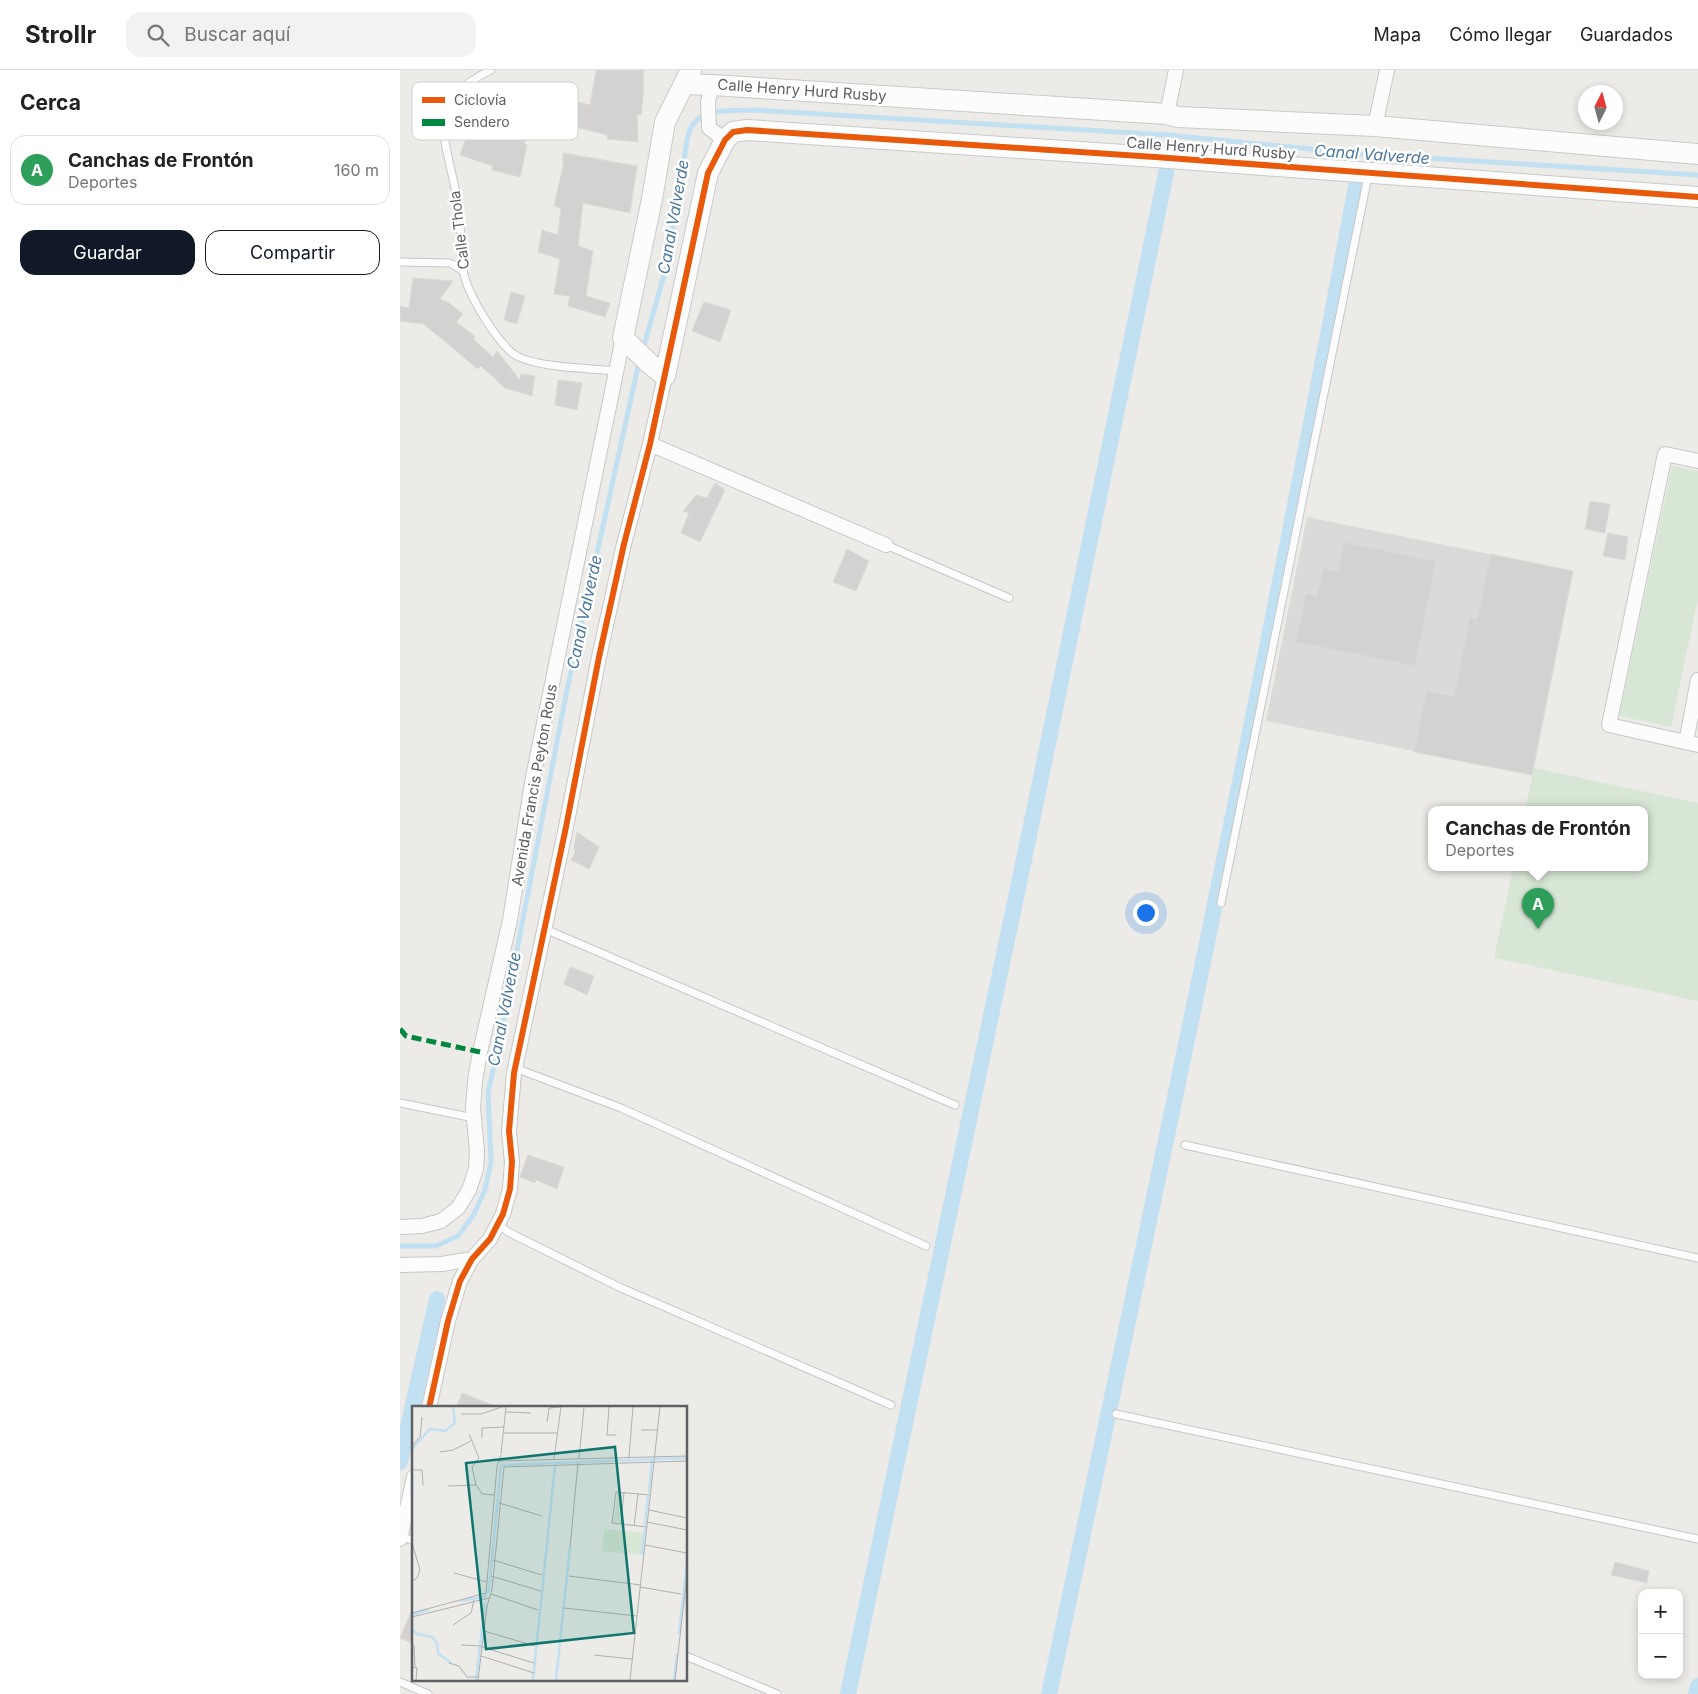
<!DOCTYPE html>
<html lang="es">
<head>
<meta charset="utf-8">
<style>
	body { margin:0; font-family:Inter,sans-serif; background:#f2f2f2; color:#222 }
	.controls { position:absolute; right:15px; bottom:15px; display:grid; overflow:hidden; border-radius:10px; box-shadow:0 2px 8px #0003 }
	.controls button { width:45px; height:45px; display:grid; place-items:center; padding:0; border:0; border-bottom:1px solid #e0e0e0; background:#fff; color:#222; font:25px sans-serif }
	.compass { position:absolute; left:1178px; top:15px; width:45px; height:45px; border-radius:50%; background:#fff; box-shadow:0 2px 8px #0003; rotate:6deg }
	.you { position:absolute; left:745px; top:842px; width:18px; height:18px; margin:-12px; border:4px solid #fff; border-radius:50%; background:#1a73e8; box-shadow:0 0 0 8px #1a73e833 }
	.badge { display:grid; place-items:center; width:32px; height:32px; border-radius:50%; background:#111827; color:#fff; font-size:16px; font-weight:700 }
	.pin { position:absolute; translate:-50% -41px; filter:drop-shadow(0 1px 2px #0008) }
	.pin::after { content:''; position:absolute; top:26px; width:18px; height:15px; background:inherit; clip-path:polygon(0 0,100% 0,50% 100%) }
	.popup { position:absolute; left:1028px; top:736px; width:220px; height:65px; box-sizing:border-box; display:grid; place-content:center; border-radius:10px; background:#fff; filter:drop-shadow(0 1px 4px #0005); font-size:16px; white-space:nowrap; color:#767676 }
	.popup b { font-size:19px; color:#222 }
	.popup::after { content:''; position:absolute; left:50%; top:100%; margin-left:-10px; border:10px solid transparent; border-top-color:#fff }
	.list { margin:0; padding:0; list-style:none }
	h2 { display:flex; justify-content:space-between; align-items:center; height:65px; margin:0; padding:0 20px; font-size:21px }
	h2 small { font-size:16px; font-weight:400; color:#767676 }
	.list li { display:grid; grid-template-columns:32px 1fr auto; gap:15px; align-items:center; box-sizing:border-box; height:70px; margin:0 10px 10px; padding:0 10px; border:1px solid #e0e0e0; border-radius:15px }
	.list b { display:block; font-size:19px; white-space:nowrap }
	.list p { margin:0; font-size:16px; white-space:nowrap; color:#767676 }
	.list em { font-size:16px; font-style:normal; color:#767676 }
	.actions { display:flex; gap:10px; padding:15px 20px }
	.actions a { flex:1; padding:11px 0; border:1px solid #111827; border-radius:15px; text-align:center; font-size:18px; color:#111827 }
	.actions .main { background:#111827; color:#fff }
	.icon { flex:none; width:28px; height:28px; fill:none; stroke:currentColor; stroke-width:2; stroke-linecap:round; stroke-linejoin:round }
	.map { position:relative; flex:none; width:1298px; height:1624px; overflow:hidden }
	header { display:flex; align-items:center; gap:30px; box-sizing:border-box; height:70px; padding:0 25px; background:#fff; border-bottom:1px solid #e0e0e0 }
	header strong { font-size:24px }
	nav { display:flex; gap:28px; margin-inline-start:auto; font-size:18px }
	.search { width:350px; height:45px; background:#f2f2f2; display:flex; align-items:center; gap:12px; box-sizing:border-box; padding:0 18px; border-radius:15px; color:#767676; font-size:19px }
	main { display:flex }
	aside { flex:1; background:#fff }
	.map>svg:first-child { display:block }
	.industrial { fill:#dcdad8 }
	.green { fill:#d8e7d5 }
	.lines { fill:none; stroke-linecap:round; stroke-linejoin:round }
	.stream { stroke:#c1e0f1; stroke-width:5 }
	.canal { stroke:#c1e0f1; stroke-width:16 }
	.building { fill:#d3d2d0; stroke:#dcdad7 }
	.lane-casing { stroke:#c7c7c7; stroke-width:9 }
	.street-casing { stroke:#c7c7c7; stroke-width:16 }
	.secondary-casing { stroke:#c9c9c9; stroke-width:22 }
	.lane { stroke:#fcfcfc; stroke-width:7 }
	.street { stroke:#fcfcfc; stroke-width:14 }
	.secondary { stroke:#fcfcfc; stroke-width:20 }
	.quiet { stroke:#00873e; stroke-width:5; stroke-dasharray:10 5; stroke-linecap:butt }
	.cycleway-casing { stroke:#fff; stroke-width:9 }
	.cycleway { stroke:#e8590c; stroke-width:6 }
	.labels { text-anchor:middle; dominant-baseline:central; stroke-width:5; stroke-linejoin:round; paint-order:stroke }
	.street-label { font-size:15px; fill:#5e6164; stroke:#fff }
	.water-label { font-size:16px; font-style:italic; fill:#4a789d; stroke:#fff }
	.inset-river { fill:none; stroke:#c1e0f1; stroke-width:2.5 }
	.inset-road { fill:none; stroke:#afb0af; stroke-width:1 }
	.view { fill:#0f766e; fill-opacity:0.15; stroke:#0f766e; stroke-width:2.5 }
	.inset-edge { fill:none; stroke:#5e6164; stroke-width:2.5 }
	.key { fill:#fff; stroke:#cfd0d0; stroke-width:1 }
	.key-label { font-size:14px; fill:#5e6164 }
</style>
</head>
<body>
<header>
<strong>Strollr</strong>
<div class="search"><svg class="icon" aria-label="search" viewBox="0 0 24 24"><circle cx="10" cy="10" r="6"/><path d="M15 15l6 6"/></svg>Buscar aquí</div>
<nav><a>Mapa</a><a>Cómo llegar</a><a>Guardados</a></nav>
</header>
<main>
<aside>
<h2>Cerca<small></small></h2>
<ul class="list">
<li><span class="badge" style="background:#2e9e5b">A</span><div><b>Canchas de Frontón</b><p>Deportes</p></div><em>160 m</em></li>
</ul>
<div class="actions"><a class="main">Guardar</a><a>Compartir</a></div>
</aside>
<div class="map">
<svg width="1298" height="1624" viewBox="0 0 1298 1624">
	<rect width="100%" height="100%" fill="#ecebe8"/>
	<polygon class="industrial" points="907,447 1173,501 1132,705 866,651"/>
	<g class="green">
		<polygon points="1272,396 1298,401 1298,529 1271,657 1219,646"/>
		<polygon points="1134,698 1298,733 1298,931 1094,888 1113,798 1244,798 1244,740 1125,740"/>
	</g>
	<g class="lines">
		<g class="stream">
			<path d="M243 279 266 198 287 71C288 66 289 60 292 56 303 37 335 41 354 40L767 65 962 84 1298 105"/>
			<polyline points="0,1176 36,1176 58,1166 73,1146 85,1120 91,1092 88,1022 97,984 167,620 239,292"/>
		</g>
		<g class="canal">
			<polyline points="0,1392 37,1229"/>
			<polyline points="448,1624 627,775 766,103"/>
			<path d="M649 1624C756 1121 863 617 957 111"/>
			<polyline points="1296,1624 1298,1616"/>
		</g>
	</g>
	<g class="building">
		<polygon points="196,0 244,0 243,18 244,18 241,45 237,44 238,72 207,69 207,65 160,53 163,37 177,40 178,32 190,35"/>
		<polygon points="86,21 105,41 108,27 134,35 124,74 127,75 120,107 92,100 93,96 60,85 71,54 62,52 69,32"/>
		<polygon points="141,29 153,30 151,43 139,40"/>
		<polygon points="163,83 237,96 230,143 183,133 178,176 193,181 186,226 210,233 205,247 168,236 170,226 154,224 160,189 138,182 142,160 158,165 161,138 154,136 163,96"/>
		<polygon points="13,208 53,211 40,229 49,233 63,244 56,252 75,266 73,269 93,287 97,281 120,310 121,304 135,306 132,324 133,326 105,318 81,296 78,299 24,254 0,251 0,236 9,238"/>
		<polygon points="111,222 125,226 117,254 104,250"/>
		<polygon points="304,232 331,240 320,272 292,261"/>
		<polygon points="158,310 182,313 177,340 155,335"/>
		<polygon points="315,413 325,420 300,472 281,463 289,443 283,441 296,425 307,428"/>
		<polygon points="1190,431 1210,434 1205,463 1185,459"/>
		<polygon points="1208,463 1228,467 1225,490 1203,486"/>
		<polygon points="944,472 1036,491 1015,596 896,572 906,523 917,526 923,498 938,501"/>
		<polygon points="447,479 469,491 456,521 433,512"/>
		<polygon points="1090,484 1173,501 1132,705 1014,682 1026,621 1054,626 1070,547 1077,549"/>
		<polygon points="177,762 199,777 189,799 171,790 175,783 174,777"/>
		<polygon points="170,897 194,906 187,925 164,914"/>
		<polygon points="128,1085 164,1097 157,1119 136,1110 135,1113 120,1107"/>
		<polygon points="62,1323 97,1337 97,1338 56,1338"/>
		<polygon points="1215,1492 1249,1501 1247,1513 1211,1505"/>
		<polygon points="14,1535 14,1574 0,1568"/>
	</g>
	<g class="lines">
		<g class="lane-casing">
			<g id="lane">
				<path d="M91 0C74 8 50 23 45 43 39 64 54 106 57 129 59 145 61 162 62 178 63 185 61 194 63 201 68 225 93 265 111 282 129 298 190 298 215 301"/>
				<polyline points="0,192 50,193 63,201"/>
				<polyline points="486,475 609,528"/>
				<polyline points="821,833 968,106"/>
				<polyline points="145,859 555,1035"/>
				<polyline points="115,998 221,1038 526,1176"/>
				<polyline points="0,1033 74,1048"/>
				<polyline points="785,1075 1298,1188"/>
				<polyline points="98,1154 108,1162 219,1217 491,1335"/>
				<polyline points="716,1344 1298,1469"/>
				<polyline points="1,1466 14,1471"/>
				<polyline points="286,1586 377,1624"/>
				<polyline points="0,1612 28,1624"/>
			</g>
		</g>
		<g class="street-casing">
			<g id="street">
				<polyline points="312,15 308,32 309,58 325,70"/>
				<polyline points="767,44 776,0"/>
				<polyline points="975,56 987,0"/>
				<polyline points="250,374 486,475"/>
				<polyline points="1298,391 1265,384 1209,655 1298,675"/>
				<polyline points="1286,672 1298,610"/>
				<polyline points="0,1157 22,1156 41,1151 58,1138 69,1120 76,1099 77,1081 73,1038 75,1011 80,982 110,850 133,707 223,268"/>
				<polyline points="0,1195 42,1194 72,1189"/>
				<polyline points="29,1338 48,1251 60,1211 72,1189 90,1169 103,1144 110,1119 112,1092 109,1061 114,1003 166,757 199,587 224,474 250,374 265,306"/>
				<polyline points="0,1469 14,1407"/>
			</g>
		</g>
		<g class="secondary-casing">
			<g id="secondary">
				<polyline points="291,0 265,52 252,129 223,268 250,294 265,306 308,103 325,70 333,62 347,60 755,87 1298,127"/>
				<polyline points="284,14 312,15 767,44 778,47 975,56 1298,84"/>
			</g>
		</g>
		<use href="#lane" class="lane"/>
		<use href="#street" class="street"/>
		<use href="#secondary" class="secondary"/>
		<polyline class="quiet" points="0,959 6,966 80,982"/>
		<g class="cycleway-casing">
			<polyline id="cycleway" points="29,1338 48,1251 60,1211 72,1189 90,1169 103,1144 110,1119 112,1092 109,1061 114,1003 166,757 199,587 224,474 250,374 308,103 325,70 333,62 347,60 755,87 1298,127"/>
		</g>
		<use href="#cycleway" class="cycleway"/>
	</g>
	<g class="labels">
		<g class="street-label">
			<text transform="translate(402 20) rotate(4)">Calle Henry Hurd Rusby</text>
			<text transform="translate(811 78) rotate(4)">Calle Henry Hurd Rusby</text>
			<text transform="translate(59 160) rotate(-97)">Calle Thola</text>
			<text transform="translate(134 715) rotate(-80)">Avenida Francis Peyton Rous</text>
		</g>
		<g class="water-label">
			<text transform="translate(972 84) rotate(4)">Canal Valverde</text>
			<text transform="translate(273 147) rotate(-80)">Canal Valverde</text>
			<text transform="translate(184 542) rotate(-78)">Canal Valverde</text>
			<text transform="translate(104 939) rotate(-79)">Canal Valverde</text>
		</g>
	</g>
	<g transform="translate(12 1336)">
		<rect width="275" height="275" fill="#ecebe8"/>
		<path d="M205 87H211L208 117 202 116ZM192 123 232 127 229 149 190 145Z" fill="#d8e7d5"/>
		<path class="inset-river" d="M0 43 18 23 33 25 43 17 41 1M0 59V90M237 87 240 53M233 119 236 90M230 149 233 122M48 195 72 191 77 184 89 59 275 52M0 209 17 203M0 223 5 228 20 231 25 237 26 247 39 257M267 228 275 155M64 274 73 197M121 274 143 59M144 274 158 141M262 274 265 248"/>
		<path class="inset-road" d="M197 1 195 29H204M94 6 119 7M49 8H69L90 1M135 16 137 2 148 1M229 24H246M92 27H145M57 28 67 52 60 61 64 79 70 88 82 89M70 32V22L92 21M0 40 8 31 10 11M28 46 41 44 59 35M89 48 94 1M217 51 221 1M167 52 172 1M142 53 149 1M87 55 275 50M92 61 275 55M0 64H10L11 79M36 80 64 79M87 97 130 110M237 104 275 112M235 116 275 124M209 118 212 86M222 120 226 88M235 121 200 117 204 86 238 89M0 137 8 164 5 172 0 175M233 139 275 147M158 142 166 57M81 154 130 169M42 167 75 176M79 170 129 185M157 170 229 179M228 181 269 188M79 188 126 204M152 202 225 210M0 207 74 187 85 60 89 49M0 211 77 192M41 219 59 207 62 194M72 225 123 240M2 239 3 261M49 239 70 240M70 241 122 257M182 249 220 253M69 250 122 267M37 257 47 260 55 271H67M0 261 5 262 4 274M66 274 75 200 80 184 92 61M218 274 248 1M263 274 275 169"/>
		<path class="view" d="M203 41 222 227 74 243 54 57Z"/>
		<rect width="275" height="275" class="inset-edge"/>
	</g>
	<rect x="12" y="12" width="166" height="58" rx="8" class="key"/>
	<rect x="22" y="27" width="23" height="6" fill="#e8590c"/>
	<rect x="22" y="49" width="23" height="7" fill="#00873e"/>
	<g class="key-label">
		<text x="54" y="35">Ciclovía</text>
		<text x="54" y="57">Sendero</text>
	</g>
</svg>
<div class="controls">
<button>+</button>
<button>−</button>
</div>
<svg class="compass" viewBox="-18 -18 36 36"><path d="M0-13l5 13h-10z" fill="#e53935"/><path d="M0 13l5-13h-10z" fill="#767676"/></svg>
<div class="you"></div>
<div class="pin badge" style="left:1138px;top:859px;background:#2e9e5b">A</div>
<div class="popup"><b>Canchas de Frontón</b>Deportes</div>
</div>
</main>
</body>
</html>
